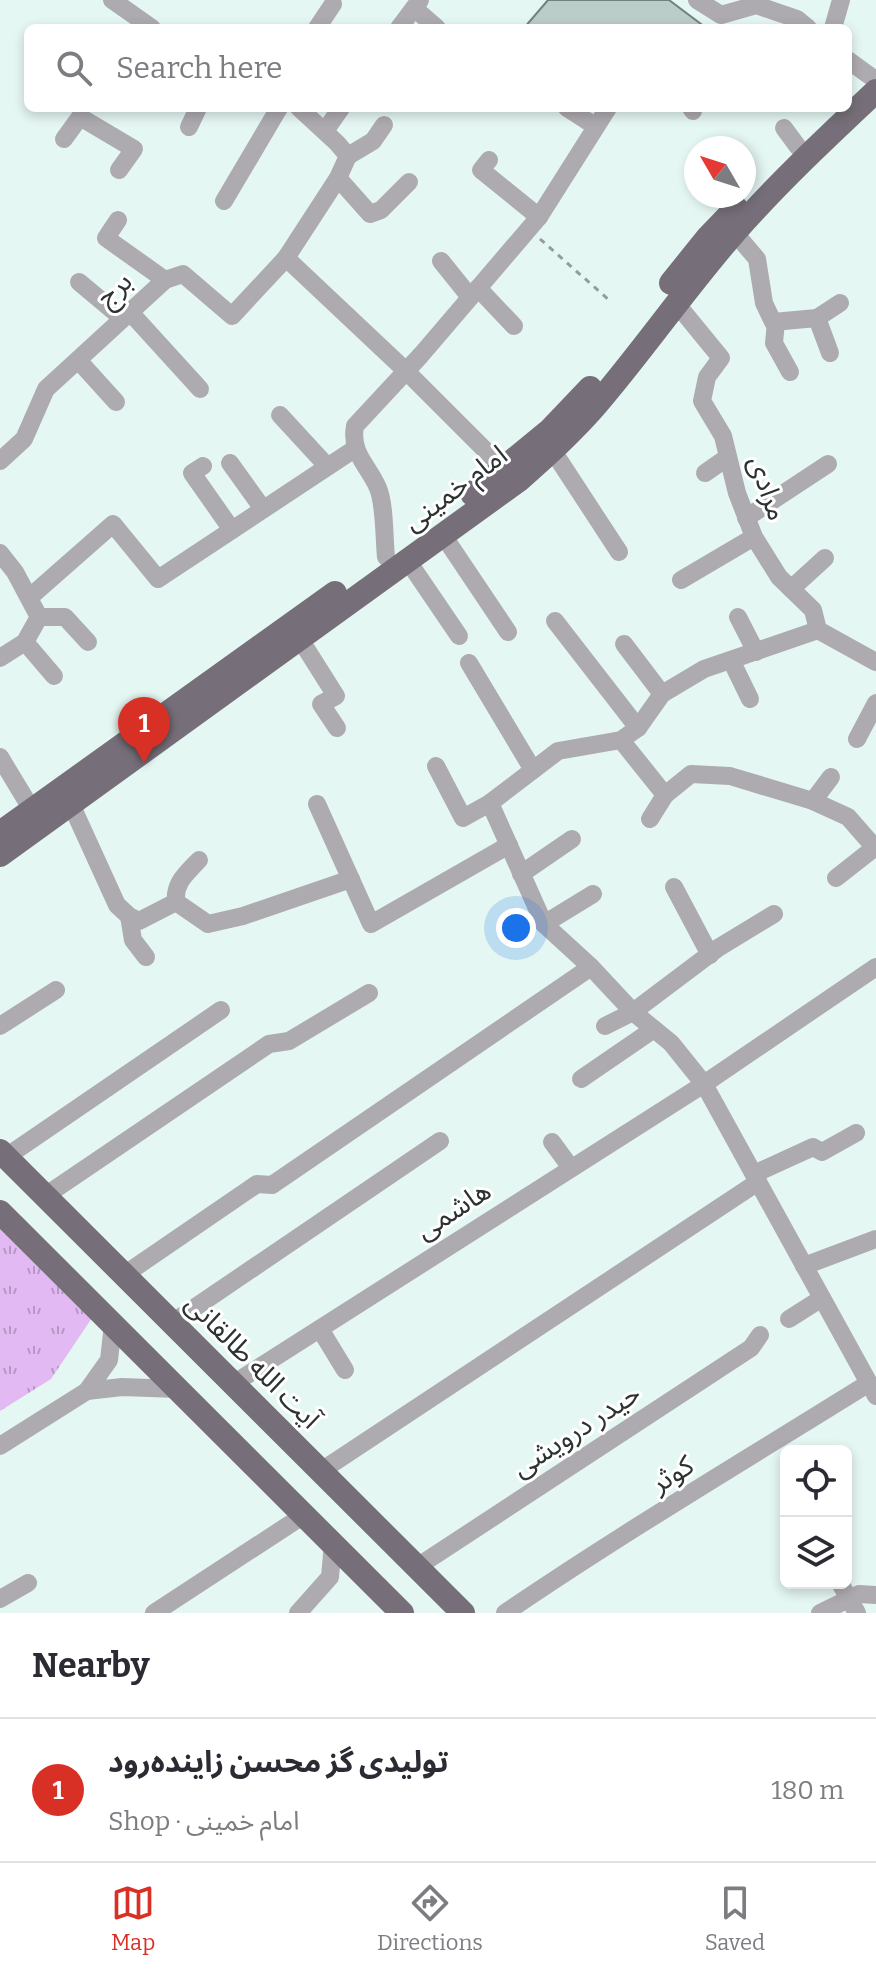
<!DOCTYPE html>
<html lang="en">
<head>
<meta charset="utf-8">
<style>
	body { margin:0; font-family:Bitter,"Noto Sans Arabic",serif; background:#f7f7f7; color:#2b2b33 }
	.controls { position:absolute; right:24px; bottom:24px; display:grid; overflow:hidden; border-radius:12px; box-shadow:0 4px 12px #0003 }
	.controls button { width:72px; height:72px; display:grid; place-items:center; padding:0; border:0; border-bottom:2px solid #e1e1e2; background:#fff; color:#2b2b33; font:40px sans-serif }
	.compass { position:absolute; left:684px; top:136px; width:72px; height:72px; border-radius:50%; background:#fff; box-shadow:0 4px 12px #0003; rotate:309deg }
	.you { position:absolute; left:516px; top:928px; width:28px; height:28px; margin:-20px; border:6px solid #fff; border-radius:50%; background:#1a73e8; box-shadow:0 0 0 12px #1a73e833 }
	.badge { display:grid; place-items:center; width:52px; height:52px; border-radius:50%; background:#d93025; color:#fff; font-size:26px; font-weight:700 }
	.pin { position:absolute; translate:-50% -66px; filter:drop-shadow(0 2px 4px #0008) }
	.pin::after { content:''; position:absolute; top:42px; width:28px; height:24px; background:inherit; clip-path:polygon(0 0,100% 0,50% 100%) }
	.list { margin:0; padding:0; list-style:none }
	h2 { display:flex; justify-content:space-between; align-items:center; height:104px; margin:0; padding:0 32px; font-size:34px }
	h2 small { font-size:26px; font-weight:400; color:#7c7c81 }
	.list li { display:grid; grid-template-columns:52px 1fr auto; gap:24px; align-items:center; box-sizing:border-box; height:144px; padding:0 32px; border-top:2px solid #e1e1e2 }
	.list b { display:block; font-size:30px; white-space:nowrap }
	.list p { margin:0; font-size:26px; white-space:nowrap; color:#7c7c81 }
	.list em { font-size:26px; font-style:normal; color:#7c7c81 }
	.icon { flex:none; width:44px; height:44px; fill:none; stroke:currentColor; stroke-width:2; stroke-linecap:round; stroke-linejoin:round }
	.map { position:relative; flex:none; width:876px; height:1613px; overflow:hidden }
	.search { position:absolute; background:#fff; box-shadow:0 4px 12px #0003; left:24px; right:24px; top:24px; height:88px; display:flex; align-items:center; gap:20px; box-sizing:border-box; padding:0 28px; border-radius:12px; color:#7c7c81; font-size:30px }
	.sheet { height:248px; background:#fff }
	nav { display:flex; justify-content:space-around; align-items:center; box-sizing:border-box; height:112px; border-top:2px solid #e1e1e2; background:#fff; font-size:22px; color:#7c7c81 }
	nav a { display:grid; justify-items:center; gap:4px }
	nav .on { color:#d93025 }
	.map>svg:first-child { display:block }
	.park { fill:url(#park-tufts) }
	.building { fill:#bbcdc9; stroke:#71827e; stroke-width:2 }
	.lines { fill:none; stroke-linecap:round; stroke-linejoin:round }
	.path { stroke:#919e9b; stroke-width:3; stroke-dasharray:6 6; stroke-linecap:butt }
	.minor { stroke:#aeabb0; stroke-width:18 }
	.major { stroke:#766f79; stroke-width:24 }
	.labels { text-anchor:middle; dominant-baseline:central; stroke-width:6; stroke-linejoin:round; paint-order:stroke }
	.street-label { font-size:28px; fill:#2c3331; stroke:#fff }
</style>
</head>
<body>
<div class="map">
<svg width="876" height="1613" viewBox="0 0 876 1613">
	<defs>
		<pattern id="park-tufts" width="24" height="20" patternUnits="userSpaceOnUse" patternTransform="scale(2)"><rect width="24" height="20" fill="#e2b9f3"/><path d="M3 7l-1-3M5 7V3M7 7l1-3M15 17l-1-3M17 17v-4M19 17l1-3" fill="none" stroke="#b797c5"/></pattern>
	</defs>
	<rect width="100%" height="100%" fill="#e5f7f3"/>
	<polygon class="park" points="0,1228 98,1309 51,1379 0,1411"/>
	<polygon class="building" points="548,0 669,0 705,27 524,28"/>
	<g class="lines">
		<polyline class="path" points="540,239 609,300"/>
		<g class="minor">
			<polyline points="112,0 152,28"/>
			<polyline points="697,0 721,15 756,5 797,19 808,28"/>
			<polyline points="414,8 437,28"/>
			<polyline points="317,28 333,4"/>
			<polyline points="399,28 420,0"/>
			<polyline points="833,28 841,0"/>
			<polyline points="848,60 870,76"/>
			<polyline points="299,108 337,143 348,156 338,178 286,258 405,370 504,469"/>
			<polyline points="567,108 595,126"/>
			<polyline points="691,108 693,111"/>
			<polyline points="189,127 198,108"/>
			<polyline points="784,128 798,147"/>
			<polyline points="325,131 341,108"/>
			<polyline points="64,139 80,117 134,149 119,170"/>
			<polyline points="348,156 373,141 384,125"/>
			<polyline points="489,160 481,170 539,217"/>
			<polyline points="338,178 370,214 381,210 409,182"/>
			<polyline points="224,201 279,108"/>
			<polyline points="118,220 106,238 165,280"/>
			<polyline points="735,233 757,259 764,303 773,322 817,318 840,303"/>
			<polyline points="441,261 470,297"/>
			<polyline points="79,282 122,318"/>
			<polyline points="478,288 514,326"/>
			<polyline points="676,303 721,358 707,377 702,401 723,436 737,493 754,537 779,577 813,610 818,630 876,662"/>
			<polyline points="129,311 200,389"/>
			<polyline points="817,318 830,353"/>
			<polyline points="776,322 774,343 790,372"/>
			<polyline points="78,360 116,402"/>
			<polyline points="280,415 327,466"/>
			<polyline points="553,451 619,552"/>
			<polyline points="0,461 24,439 46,389 165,280 183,274 232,316 286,258"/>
			<polyline points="230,463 263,509"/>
			<polyline points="203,466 192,473 232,530"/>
			<polyline points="705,473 728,457"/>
			<polyline points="746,518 828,464"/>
			<polyline points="443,535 508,632"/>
			<polyline points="0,553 15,572 39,617 25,642 0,658"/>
			<path d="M386 557C384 538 385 505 378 488 368 465 350 453 355 426L421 355 539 217 608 108"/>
			<polyline points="408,561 459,636"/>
			<polyline points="681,580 754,537"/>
			<polyline points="791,589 825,558"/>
			<polyline points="30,597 113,524 158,579 356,448"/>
			<polyline points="39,617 65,617 88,642"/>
			<polyline points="738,617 756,652"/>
			<polyline points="555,621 638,728"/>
			<polyline points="818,630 704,669 662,694 638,728 621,740 558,751 490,803 544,924 591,967 633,1012 671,1043 704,1084 876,1396"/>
			<polyline points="300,639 336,696 321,704 337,728"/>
			<polyline points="25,642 54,676"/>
			<polyline points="624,644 662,694"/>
			<polyline points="731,660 750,699"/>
			<polyline points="469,663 533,770"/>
			<polyline points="857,739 876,703"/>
			<polyline points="621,740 665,795 691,774 730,776 813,801 848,817 876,849"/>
			<polyline points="0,757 32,810"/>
			<polyline points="436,766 463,818 490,803"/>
			<polyline points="813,801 831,777"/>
			<polyline points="71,804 117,905 129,916 139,921 176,902"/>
			<polyline points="317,804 371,924 509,845"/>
			<polyline points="650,819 665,795"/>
			<path d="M199 860C186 874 174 883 176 902L208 924 243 916 351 879"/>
			<polyline points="521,874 572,839"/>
			<polyline points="836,878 874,848"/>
			<polyline points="674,887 710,955"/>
			<polyline points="129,916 133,940 146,957"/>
			<polyline points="544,924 593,894"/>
			<polyline points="0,1026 56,990"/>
			<polyline points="605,1026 633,1012 718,948 774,914"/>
			<polyline points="581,1079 654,1029"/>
			<polyline points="552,1142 571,1168"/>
			<polyline points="6,1157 221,1010"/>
			<polyline points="754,1174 813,1147 822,1152 856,1133"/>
			<polyline points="45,1196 269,1044 289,1041 369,993"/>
			<polyline points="804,1266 876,1239"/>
			<polyline points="124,1275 257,1184 272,1185 591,967"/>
			<polyline points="789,1319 822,1298"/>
			<polyline points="172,1323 440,1141"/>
			<polyline points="113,1324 109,1360 87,1391 122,1387 177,1389"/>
			<polyline points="320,1329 345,1370"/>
			<polyline points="233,1384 704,1084 876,967"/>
			<polyline points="0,1446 87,1391"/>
			<polyline points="321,1471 758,1182"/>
			<polyline points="417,1567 751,1348 760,1335"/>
			<polyline points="840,1583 857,1613"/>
			<polyline points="0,1599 28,1583"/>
			<polyline points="154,1613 304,1515"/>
			<polyline points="298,1613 330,1577 333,1543"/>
			<path d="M505 1613C624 1532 747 1459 869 1383"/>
			<polyline points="820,1613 859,1594 876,1595"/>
		</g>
		<g class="major">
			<polyline points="671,283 708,237 736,208"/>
			<polyline points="472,494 550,430 590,388"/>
			<polyline points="0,833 335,593"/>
			<path d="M0 855 519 480C546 456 573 432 597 404 644 349 686 288 734 233 778 183 827 137 876 91"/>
			<polyline points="0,1151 463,1613"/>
			<polyline points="0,1212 402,1613"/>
		</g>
	</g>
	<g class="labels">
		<g class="street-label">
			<text transform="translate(114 289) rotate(-43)">برج</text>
			<text transform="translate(455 488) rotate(-37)">امام خمینی</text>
			<text transform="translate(768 488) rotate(71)">مرادی</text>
			<text transform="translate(453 1210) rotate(-33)">هاشمی</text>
			<text transform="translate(253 1361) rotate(45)">آیت الله طالقانی</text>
			<text transform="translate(576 1430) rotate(-33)">حیدر درویشی</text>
			<text transform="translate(672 1474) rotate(-32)">کوثر</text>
		</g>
	</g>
</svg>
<div class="controls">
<button><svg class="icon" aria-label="locate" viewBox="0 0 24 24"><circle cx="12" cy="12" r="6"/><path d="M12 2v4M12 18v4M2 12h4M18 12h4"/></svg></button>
<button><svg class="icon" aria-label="layers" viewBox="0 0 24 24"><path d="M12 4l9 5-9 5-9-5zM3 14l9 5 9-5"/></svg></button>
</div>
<svg class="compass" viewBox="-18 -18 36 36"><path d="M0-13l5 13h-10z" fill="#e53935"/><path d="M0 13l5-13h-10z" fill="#7c7c81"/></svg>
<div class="you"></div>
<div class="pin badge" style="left:144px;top:763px">1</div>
<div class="search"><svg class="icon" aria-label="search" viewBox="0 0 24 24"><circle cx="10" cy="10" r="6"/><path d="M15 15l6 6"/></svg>Search here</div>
</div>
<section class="sheet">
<h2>Nearby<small></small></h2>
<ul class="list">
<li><span class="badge">1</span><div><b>تولیدی گز محسن زاینده‌رود</b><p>Shop · امام خمینی</p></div><em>180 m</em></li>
</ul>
</section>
<nav>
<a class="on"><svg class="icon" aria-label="map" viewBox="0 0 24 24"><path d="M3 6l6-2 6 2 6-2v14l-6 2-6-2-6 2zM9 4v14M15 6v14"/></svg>Map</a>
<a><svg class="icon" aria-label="directions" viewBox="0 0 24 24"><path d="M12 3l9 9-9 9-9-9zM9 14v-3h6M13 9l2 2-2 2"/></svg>Directions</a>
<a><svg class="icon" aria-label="saved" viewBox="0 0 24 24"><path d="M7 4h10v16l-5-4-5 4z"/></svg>Saved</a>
</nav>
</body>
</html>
